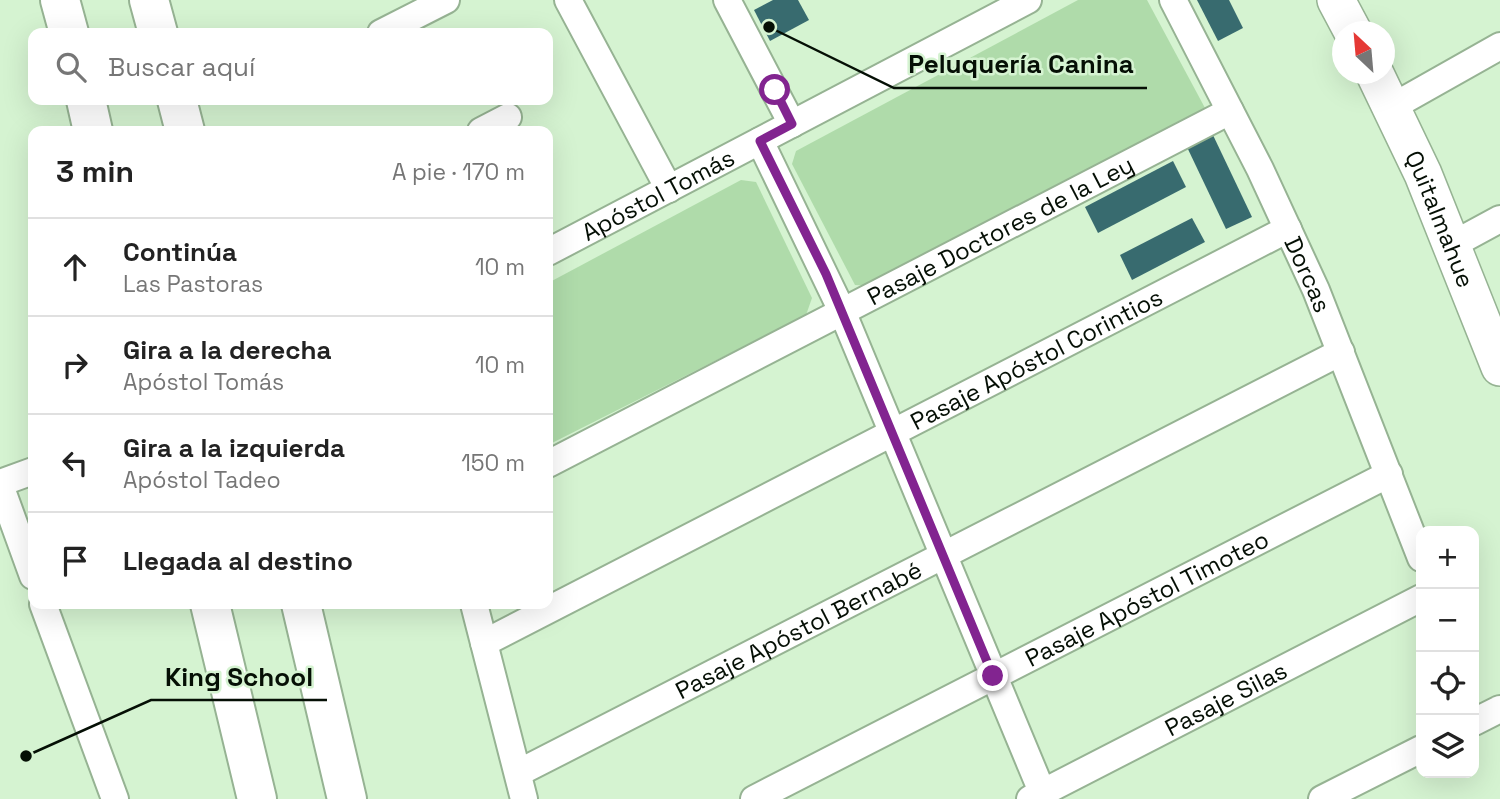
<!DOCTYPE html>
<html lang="es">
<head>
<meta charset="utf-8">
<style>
	body { margin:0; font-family:"Space Grotesk",sans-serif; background:#f6f6f6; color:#222 }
	.controls { position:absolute; right:21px; bottom:21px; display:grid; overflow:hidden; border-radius:14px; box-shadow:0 7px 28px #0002 }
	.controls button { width:63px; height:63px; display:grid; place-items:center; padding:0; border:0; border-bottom:2px solid #e0e0e0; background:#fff; color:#222; font:35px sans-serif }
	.compass { position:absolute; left:1332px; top:21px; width:63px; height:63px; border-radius:50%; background:#fff; box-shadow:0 7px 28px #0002; rotate:334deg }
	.stop { position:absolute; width:21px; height:21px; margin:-16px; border:5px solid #822490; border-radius:50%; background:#fff }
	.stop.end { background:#822490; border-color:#fff; box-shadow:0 2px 7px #0008 }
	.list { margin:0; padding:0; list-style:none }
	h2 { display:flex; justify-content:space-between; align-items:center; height:91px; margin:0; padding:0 28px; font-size:30px }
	h2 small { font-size:23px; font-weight:400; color:#767676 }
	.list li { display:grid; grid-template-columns:46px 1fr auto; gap:21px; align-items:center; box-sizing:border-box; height:98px; padding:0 28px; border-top:2px solid #e0e0e0 }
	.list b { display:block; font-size:26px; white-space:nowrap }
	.list p { margin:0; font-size:23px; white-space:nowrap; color:#767676 }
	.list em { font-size:23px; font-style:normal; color:#767676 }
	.icon { flex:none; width:38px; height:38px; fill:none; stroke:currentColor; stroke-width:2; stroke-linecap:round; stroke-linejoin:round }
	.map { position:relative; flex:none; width:1500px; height:799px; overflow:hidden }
	.search { position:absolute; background:#fff; box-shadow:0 7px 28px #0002; left:28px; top:28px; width:525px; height:77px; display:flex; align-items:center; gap:18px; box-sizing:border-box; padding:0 24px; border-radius:14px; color:#767676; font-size:26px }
	.panel { position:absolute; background:#fff; box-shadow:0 7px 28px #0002; left:28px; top:126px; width:525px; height:483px; border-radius:14px }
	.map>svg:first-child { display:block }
	.park { fill:#afdbaa }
	.building { fill:#386b6f }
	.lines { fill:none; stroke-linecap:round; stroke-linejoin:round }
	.street-casing { stroke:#96b393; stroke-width:30 }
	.secondary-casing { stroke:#96b393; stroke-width:40 }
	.primary-casing { stroke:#96b393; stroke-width:42 }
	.street { stroke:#fff; stroke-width:26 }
	.secondary { stroke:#fff; stroke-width:37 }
	.primary { stroke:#fff; stroke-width:38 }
	.route { stroke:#822490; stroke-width:9 }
	.labels { text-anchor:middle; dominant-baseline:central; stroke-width:5; stroke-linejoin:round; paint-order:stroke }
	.street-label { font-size:24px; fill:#050f05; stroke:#d5f3d1 }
	.leader { fill:none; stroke:#050f05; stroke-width:2.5 }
	.callout-dot { fill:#050f05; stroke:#d5f3d1; stroke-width:2.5 }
	.callout-label { font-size:26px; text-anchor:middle; font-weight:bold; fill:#050f05; stroke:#d5f3d1; stroke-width:5; stroke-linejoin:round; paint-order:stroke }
</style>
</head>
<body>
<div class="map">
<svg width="1500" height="799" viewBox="0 0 1500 799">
	<rect width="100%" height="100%" fill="#d5f3d1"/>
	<g class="park">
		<polygon points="1078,0 1147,0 1205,108 873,286 855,285 792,164 796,151"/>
		<polygon points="741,180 756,182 812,298 806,315 548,445 548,283"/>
	</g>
	<g class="building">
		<polygon points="773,0 798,0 809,20 770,41 754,10"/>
		<polygon points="1197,0 1229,0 1243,28 1218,41"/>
		<polygon points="1212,133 1252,217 1226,229 1186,145"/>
		<polygon points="1173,161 1186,187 1098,233 1085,207"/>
		<polygon points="1192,218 1205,242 1132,280 1120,255"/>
	</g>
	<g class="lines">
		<g class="street-casing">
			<g id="street">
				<polyline points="568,0 669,189"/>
				<polyline points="727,0 792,124"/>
				<path id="s1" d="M1173 0 1260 169 1316 290 1421 558"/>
				<polyline points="381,33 446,0"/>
				<polyline points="1392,107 1500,46"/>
				<polyline points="481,131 508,117"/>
				<polyline points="760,141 842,311 1045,799"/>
				<polyline points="1452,245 1500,219"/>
				<path id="s2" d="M548 252 1028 0"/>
				<path id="s3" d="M548 464 1230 111"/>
				<polyline points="0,483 33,471"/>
				<polyline points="0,485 33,576"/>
				<polyline points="43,604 115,799"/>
				<polyline points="474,604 524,799"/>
				<path id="s4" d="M484 643 1288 229"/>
				<polyline points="1474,722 1500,709"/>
				<path id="s5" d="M518 773 1341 352"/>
				<path id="s6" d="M754 799 1389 474"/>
				<path id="s7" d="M1030 799 1421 598"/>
				<polyline points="1322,799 1421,749"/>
			</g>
		</g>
		<g class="secondary-casing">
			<g id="secondary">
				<polyline points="1336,0 1353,32"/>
				<path id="s8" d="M1375 74 1423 174 1500 367"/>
			</g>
		</g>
		<g class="primary-casing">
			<g id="primary">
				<polyline points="60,0 69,33"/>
				<polyline points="149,0 158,33"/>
				<polyline points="86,100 93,131"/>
				<polyline points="177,100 185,131"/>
				<polyline points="210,604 257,799"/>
				<polyline points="301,604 347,799"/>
			</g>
		</g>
		<use href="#street" class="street"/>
		<use href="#secondary" class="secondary"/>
		<use href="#primary" class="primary"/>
	</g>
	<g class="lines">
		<polyline class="route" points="775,90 792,124 760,141 826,274 993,676"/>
	</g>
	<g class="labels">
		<g class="street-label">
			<text stroke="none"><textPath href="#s2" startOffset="124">Apóstol Tomás</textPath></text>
			<text stroke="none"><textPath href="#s8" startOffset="159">Quitalmahue</textPath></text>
			<text stroke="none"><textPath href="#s3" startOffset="509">Pasaje Doctores de la Ley</textPath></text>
			<text stroke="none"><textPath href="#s1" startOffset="306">Dorcas</textPath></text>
			<text stroke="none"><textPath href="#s4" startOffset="621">Pasaje Apóstol Corintios</textPath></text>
			<text stroke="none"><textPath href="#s6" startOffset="441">Pasaje Apóstol Timoteo</textPath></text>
			<text stroke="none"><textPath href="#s5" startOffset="315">Pasaje Apóstol Bernabé</textPath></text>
			<text stroke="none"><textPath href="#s7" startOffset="220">Pasaje Silas</textPath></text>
		</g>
	</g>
	<path class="leader" d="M769 27L894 88H1147M26 756L151 700H327"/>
	<g class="callout-dot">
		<circle cx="769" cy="27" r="7"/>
		<circle cx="26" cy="756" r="7"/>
	</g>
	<g class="callout-label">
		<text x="1021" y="73">Peluquería Canina</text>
		<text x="239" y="686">King School</text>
	</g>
</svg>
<div class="controls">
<button>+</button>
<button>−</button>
<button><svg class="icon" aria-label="locate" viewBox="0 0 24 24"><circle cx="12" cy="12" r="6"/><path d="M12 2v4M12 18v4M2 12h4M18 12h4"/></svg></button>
<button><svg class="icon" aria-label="layers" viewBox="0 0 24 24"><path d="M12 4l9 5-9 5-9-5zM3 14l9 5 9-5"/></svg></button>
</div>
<svg class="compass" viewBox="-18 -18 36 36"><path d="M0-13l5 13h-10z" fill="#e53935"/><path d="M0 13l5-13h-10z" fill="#767676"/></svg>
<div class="stop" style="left:775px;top:90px"></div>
<div class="stop end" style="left:993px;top:676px"></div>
<div class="search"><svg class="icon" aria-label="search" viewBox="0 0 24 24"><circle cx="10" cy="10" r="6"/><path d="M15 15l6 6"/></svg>Buscar aquí</div>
<section class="panel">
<h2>3 min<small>A pie · 170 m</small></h2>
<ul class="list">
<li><svg class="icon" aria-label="ahead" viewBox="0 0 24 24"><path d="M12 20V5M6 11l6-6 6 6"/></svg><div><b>Continúa</b><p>Las Pastoras</p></div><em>10 m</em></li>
<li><svg class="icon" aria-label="right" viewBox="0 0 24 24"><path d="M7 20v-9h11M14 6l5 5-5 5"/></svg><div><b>Gira a la derecha</b><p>Apóstol Tomás</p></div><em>10 m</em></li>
<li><svg class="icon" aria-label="left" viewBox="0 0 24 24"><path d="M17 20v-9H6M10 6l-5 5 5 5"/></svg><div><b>Gira a la izquierda</b><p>Apóstol Tadeo</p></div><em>150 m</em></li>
<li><svg class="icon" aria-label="arrive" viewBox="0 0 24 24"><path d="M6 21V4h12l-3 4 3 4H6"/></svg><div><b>Llegada al destino</b></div></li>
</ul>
</section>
</div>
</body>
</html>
